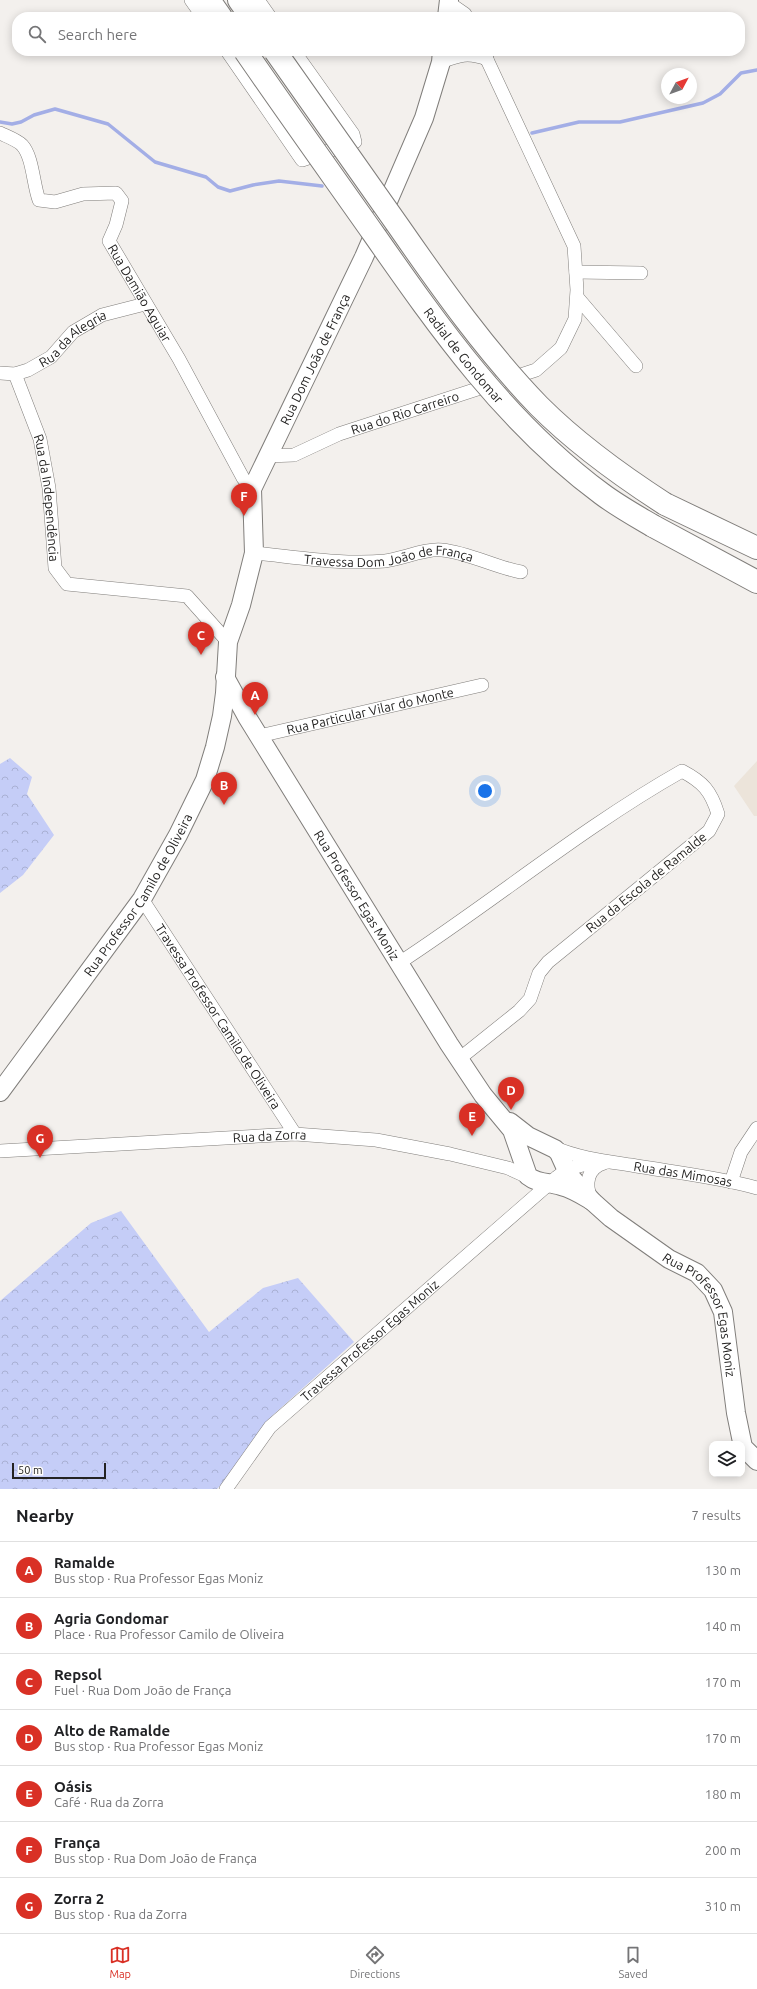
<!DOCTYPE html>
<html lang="en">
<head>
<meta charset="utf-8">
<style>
	body { margin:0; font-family:Ubuntu,sans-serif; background:#f6f6f6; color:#202124 }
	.controls { position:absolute; right:12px; bottom:12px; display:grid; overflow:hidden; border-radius:8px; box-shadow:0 2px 10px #0003 }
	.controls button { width:36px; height:36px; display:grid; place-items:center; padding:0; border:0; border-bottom:1px solid #e0e0e0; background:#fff; color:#202124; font:20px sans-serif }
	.compass { position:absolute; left:661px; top:68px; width:36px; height:36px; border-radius:50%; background:#fff; box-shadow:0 2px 10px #0003; rotate:49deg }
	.scale { position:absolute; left:12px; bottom:10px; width:94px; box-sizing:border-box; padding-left:4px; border:2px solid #242322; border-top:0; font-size:11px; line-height:14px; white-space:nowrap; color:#242322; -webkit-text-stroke:3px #fffefc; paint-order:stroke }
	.you { position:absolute; left:485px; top:791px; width:14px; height:14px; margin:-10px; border:3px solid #fff; border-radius:50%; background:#1a73e8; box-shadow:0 0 0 6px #1a73e833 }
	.badge { display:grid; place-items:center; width:26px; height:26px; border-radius:50%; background:#d93025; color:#fff; font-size:13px; font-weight:700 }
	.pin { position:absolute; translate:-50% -33px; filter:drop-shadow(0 1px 2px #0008) }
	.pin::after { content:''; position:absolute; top:21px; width:14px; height:12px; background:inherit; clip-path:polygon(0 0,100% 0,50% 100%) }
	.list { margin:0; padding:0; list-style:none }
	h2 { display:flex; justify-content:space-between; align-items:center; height:52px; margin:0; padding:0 16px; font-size:17px }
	h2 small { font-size:13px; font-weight:400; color:#757577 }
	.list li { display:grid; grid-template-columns:26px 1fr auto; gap:12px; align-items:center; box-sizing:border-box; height:56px; padding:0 16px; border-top:1px solid #e0e0e0 }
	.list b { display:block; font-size:15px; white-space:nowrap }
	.list p { margin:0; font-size:13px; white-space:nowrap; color:#757577 }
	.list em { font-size:13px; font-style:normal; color:#757577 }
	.icon { flex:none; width:22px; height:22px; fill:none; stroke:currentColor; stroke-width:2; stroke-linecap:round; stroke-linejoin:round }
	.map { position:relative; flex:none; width:757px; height:1489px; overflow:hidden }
	.search { position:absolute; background:#fff; box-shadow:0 2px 10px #0003; left:12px; right:12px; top:12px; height:44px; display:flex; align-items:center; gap:10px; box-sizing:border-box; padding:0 14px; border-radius:16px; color:#757577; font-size:15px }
	.sheet { height:444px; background:#fff }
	nav { display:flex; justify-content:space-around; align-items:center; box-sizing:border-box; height:56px; border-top:1px solid #e0e0e0; background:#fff; font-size:11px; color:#757577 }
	nav a { display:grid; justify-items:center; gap:2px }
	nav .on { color:#d93025 }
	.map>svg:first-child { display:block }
	.built { fill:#ece4da }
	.forest { fill:url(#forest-crowns) }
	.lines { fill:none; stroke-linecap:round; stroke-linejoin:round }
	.stream { stroke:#a3aee6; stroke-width:3.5 }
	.street-casing { stroke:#807e7b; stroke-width:14 }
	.secondary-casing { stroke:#807e7b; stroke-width:20 }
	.highway-casing { stroke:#807e7b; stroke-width:24 }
	.street { stroke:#fff; stroke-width:13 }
	.secondary { stroke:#fff; stroke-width:18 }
	.highway { stroke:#fff; stroke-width:22 }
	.highway-bridge-casing { stroke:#807e7b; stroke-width:24; stroke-linecap:butt }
	.highway-bridge { stroke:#fff; stroke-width:22 }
	.labels { text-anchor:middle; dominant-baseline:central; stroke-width:4; stroke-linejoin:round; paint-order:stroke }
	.street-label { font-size:13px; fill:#242322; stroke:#fffefc }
</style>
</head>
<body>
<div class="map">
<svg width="757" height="1489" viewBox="0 0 757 1489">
	<defs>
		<pattern id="forest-crowns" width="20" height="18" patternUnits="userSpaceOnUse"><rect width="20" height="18" fill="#c5cdf7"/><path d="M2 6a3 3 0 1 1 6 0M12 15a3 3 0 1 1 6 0" fill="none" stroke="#a9b0d3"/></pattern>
	</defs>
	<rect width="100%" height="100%" fill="#f3f0ed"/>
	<polygon class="built" points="757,761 757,816 754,816 734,786"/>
	<g class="forest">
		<polygon points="10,758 32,777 27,794 54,835 23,875 0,893 0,764"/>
		<polygon points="121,1211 209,1332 263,1288 298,1278 354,1342 273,1415 230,1475 217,1489 0,1489 0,1301 91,1223"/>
	</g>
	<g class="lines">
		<g class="stream">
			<polyline points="0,122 12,124 21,122 34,115 55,109 108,124 155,162 206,177 218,187 230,191 253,185 279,181 322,186"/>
			<polyline points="532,133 579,122 620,122 703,103 720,94 741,73 757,70"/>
		</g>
		<g class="street-casing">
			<g id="street">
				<polyline points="191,0 203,17"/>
				<polyline points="258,0 270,17"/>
				<polyline points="449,3 465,14 466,17"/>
				<polyline points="227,51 302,160 355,142 353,134 294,51"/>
				<path d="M441 62C459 55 468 52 487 59"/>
				<path id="s1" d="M0 133C6 136 17 140 22 145 33 157 33 184 39 200L55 202 83 194 116 193 122 201 116 225 109 241 179 359 243 478 252 489"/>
				<polyline points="576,272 641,273"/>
				<polyline points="577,297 636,366"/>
				<path id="s2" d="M0 373 15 374 28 370 51 357 73 332 102 315 145 304"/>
				<path id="s3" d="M15 374 40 439 49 488 55 568 67 584 187 596 228 642"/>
				<path id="s4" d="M267 456 294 455 339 434 536 370 561 348 575 319 577 290 574 246 483 51"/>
				<path id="s5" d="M254 553C296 557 343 565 385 561 401 559 427 548 442 550 470 553 494 567 521 572"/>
				<path id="s6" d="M259 736 482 685"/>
				<path id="s7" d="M142 899 295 1134"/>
				<path d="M399 963C494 901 583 827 682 771 703 782 711 791 718 814L709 831 548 962 539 973 530 999 519 1011 459 1059"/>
				<path id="s8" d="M553 1147C578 1158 604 1161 631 1165 671 1172 718 1177 757 1188"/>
				<path id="s9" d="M0 1151 295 1134 376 1140 450 1154 508 1168 532 1179"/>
				<polyline points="731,1182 741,1152 757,1128"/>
				<path d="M591 1199C585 1184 587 1168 604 1163"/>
				<path id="s10" d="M226 1489 270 1427 557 1177C572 1165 589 1163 608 1162"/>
			</g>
		</g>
		<g class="secondary-casing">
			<g id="secondary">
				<polyline points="447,17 449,0"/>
				<path id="s11" d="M225 677 247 717 449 1044 483 1095 512 1130 528 1176C538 1184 549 1182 561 1186 573 1189 582 1195 592 1201"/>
				<path id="s12" d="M0 1092 142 899 178 835 205 780 215 747 222 716 225 693 228 642 241 605 254 553 252 489 364 257 424 118 441 62 442 51"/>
				<path id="s13" d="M510 1122 528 1136 555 1149 559 1153 569 1175 592 1201 611 1218 669 1259 697 1273 713 1290 723 1312 736 1413 743 1447 757 1461"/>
			</g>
		</g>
		<g class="highway-casing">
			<g id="highway">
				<polyline points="209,0 221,17"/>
				<polyline points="239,0 251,17"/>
				<polyline points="665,504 757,548"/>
				<polyline points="653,526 757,582"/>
			</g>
		</g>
		<use href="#street" class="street"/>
		<use href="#secondary" class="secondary"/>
		<use href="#highway" class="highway"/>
		<g class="highway-bridge-casing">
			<g id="highway-bridge">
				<path id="s14" d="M245 51C287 112 330 172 373 233 440 329 506 423 602 494 618 506 636 516 653 526"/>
				<path d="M275 51C316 110 358 168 399 227 442 289 486 351 539 406 577 444 620 475 665 504"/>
			</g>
		</g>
		<use href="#highway-bridge" class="highway-bridge"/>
	</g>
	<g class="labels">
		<g class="street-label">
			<text stroke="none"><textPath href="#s1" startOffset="274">Rua Damião Aguiar</textPath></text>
			<text stroke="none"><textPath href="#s2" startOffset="84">Rua da Alegria</textPath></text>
			<text stroke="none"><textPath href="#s14" startOffset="375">Radial de Gondomar</textPath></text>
			<text stroke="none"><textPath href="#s12" startOffset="816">Rua Dom João de França</textPath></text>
			<text stroke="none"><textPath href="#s4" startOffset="146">Rua do Rio Carreiro</textPath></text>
			<text stroke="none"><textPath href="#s3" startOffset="129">Rua da Independência</textPath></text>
			<text stroke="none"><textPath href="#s5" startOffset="136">Travessa Dom João de França</textPath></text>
			<text stroke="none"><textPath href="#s6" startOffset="114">Rua Particular Vilar do Monte</textPath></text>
			<text transform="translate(646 882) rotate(-39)">Rua da Escola de Ramalde</text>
			<text stroke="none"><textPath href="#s12" startOffset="241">Rua Professor Camilo de Oliveira</textPath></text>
			<text stroke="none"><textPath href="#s11" startOffset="255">Rua Professor Egas Moniz</textPath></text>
			<text stroke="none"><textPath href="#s7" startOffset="140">Travessa Professor Camilo de Oliveira</textPath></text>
			<text stroke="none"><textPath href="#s9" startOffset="270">Rua da Zorra</textPath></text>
			<text stroke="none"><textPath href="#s8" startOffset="133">Rua das Mimosas</textPath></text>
			<text stroke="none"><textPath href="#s13" startOffset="283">Rua Professor Egas Moniz</textPath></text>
			<text stroke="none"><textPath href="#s10" startOffset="208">Travessa Professor Egas Moniz</textPath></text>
		</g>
	</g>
</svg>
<div class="controls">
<button><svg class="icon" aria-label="layers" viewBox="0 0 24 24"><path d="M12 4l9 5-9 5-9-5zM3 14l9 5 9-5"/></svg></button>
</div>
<svg class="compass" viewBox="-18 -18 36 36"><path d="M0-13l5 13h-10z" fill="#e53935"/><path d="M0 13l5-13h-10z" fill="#757577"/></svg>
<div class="scale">50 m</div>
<div class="you"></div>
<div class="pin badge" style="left:255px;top:715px">A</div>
<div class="pin badge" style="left:224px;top:805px">B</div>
<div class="pin badge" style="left:201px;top:655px">C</div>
<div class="pin badge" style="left:511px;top:1110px">D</div>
<div class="pin badge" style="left:472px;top:1136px">E</div>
<div class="pin badge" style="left:244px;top:516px">F</div>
<div class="pin badge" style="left:40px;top:1158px">G</div>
<div class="search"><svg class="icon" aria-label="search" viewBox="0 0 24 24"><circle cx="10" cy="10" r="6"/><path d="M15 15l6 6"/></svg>Search here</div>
</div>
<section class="sheet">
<h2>Nearby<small>7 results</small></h2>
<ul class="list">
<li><span class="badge">A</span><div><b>Ramalde</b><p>Bus stop · Rua Professor Egas Moniz</p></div><em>130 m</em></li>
<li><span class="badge">B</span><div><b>Agria Gondomar</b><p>Place · Rua Professor Camilo de Oliveira</p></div><em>140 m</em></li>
<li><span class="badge">C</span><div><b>Repsol</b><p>Fuel · Rua Dom João de França</p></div><em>170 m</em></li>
<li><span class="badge">D</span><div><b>Alto de Ramalde</b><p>Bus stop · Rua Professor Egas Moniz</p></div><em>170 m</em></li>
<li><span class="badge">E</span><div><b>Oásis</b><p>Café · Rua da Zorra</p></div><em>180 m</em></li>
<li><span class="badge">F</span><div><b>França</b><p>Bus stop · Rua Dom João de França</p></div><em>200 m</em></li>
<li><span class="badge">G</span><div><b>Zorra 2</b><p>Bus stop · Rua da Zorra</p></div><em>310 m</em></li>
</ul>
</section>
<nav>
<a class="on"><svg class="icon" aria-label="map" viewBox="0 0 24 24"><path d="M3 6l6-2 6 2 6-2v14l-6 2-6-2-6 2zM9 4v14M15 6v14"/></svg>Map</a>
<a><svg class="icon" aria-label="directions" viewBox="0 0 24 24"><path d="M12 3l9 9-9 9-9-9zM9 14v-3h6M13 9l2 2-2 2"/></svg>Directions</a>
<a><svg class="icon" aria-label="saved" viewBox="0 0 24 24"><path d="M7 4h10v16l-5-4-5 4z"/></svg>Saved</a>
</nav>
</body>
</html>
